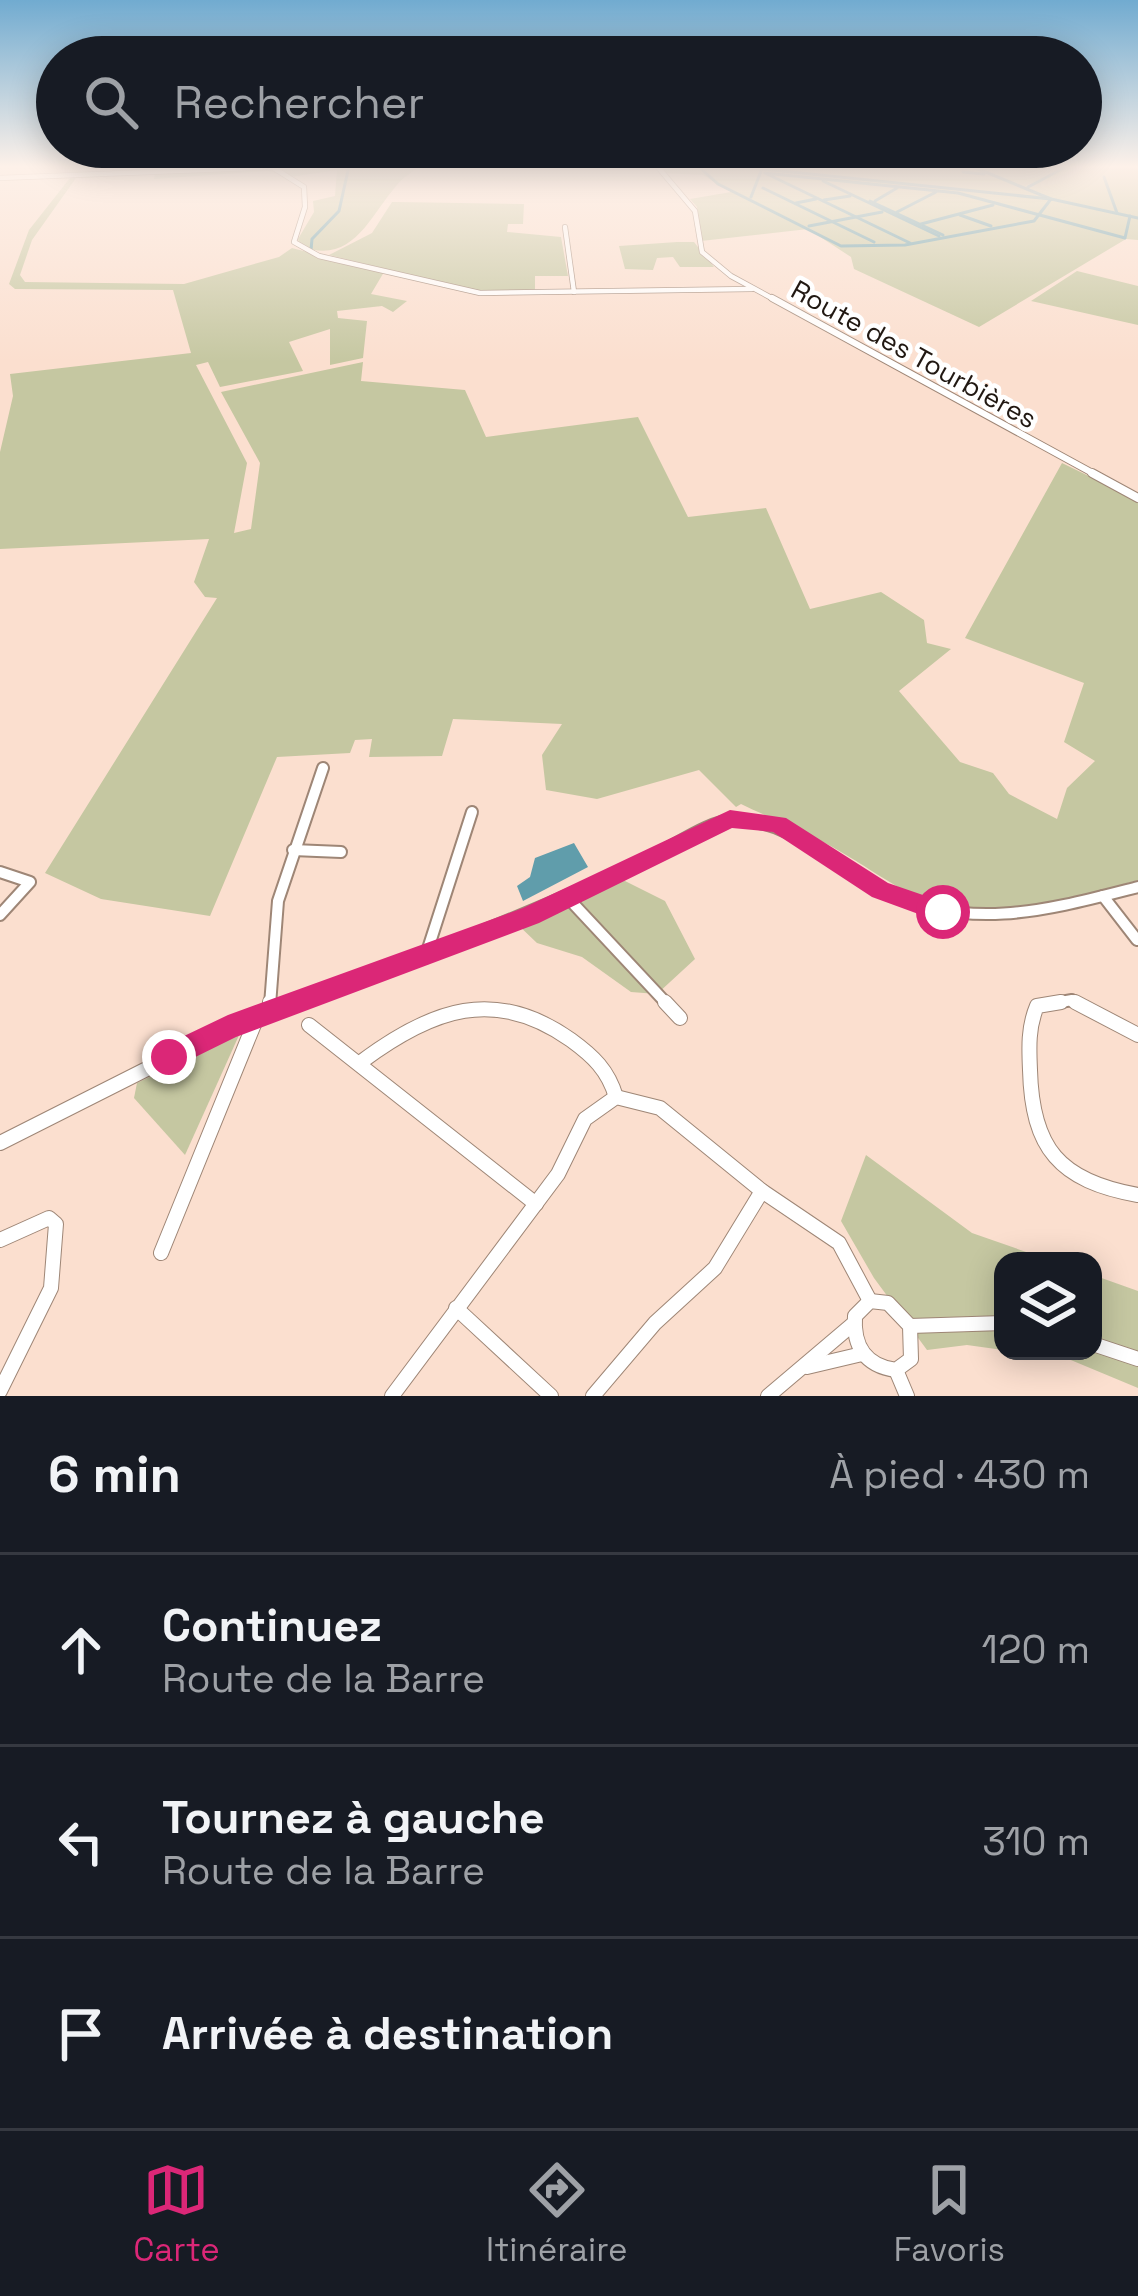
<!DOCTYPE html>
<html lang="fr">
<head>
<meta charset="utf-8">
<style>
	body { margin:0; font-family:"Space Grotesk",sans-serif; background:#242831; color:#f1f3f6 }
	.controls { position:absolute; right:36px; bottom:36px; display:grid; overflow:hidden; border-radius:24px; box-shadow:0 6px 30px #0003 }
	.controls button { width:108px; height:108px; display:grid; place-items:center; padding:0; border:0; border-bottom:3px solid #363941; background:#171b24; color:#f1f3f6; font:60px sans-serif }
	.stop { position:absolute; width:36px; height:36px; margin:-27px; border:9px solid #db2777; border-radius:50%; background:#fff }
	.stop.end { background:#db2777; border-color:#fff; box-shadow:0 3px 12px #0008 }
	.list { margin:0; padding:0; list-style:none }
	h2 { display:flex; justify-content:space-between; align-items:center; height:156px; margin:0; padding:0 48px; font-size:51px }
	h2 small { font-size:39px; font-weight:400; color:#9ea1a6 }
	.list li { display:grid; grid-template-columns:78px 1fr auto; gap:36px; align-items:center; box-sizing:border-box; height:192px; padding:0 48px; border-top:3px solid #363941 }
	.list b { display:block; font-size:45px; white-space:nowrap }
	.list p { margin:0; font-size:39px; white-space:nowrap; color:#9ea1a6 }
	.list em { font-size:39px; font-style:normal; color:#9ea1a6 }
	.icon { flex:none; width:66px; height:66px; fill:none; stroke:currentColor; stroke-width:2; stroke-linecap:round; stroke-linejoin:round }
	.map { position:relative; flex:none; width:1138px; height:1396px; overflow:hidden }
	.search { position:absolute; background:#171b24; box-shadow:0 6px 30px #0003; left:36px; right:36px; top:36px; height:132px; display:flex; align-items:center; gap:30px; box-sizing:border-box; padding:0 42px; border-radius:66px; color:#9ea1a6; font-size:45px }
	.sheet { height:732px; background:#171b24 }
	nav { display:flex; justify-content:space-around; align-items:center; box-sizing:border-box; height:168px; border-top:3px solid #363941; background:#171b24; font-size:33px; color:#9ea1a6 }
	nav a { display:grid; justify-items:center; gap:6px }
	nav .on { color:#db2777 }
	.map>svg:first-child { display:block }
	.green { fill:#c5c7a1 }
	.water { fill:#609dab }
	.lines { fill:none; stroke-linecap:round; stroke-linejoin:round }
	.stream { stroke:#609dab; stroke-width:3 }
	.minor-far4-casing { stroke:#9e8676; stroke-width:6 }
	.minor-far3-casing { stroke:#9e8676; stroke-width:8 }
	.minor-far2-casing { stroke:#9e8676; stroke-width:10 }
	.minor-far1-casing { stroke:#9e8676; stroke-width:14 }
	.minor-casing { stroke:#9e8676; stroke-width:16 }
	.minor-far4 { stroke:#fff; stroke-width:4.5 }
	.minor-far3 { stroke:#fff; stroke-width:6 }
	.minor-far2 { stroke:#fff; stroke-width:8 }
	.minor-far1 { stroke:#fff; stroke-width:10 }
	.minor { stroke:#fff; stroke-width:14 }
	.route { fill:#db2777 }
	.labels { text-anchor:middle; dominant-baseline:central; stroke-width:9; stroke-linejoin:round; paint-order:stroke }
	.far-street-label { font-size:27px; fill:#211812; stroke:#fff }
</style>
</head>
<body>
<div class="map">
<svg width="1138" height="1396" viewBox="0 0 1138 1396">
	<rect width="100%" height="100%" fill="#fbdfcf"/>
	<g class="green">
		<path d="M156 166H419C412 173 403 177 397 185 369 217 353 266 300 246L298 239 314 212 313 201 335 196 337 170 290 177 268 171 154 179Z"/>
		<polygon points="659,166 1138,166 1138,240 1126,239 979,327 854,269 851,257 808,229 701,241 697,207 690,199 731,192 703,175 664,173"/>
		<path d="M70 178H76L32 240 20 275 25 282 184 284 279 257 292 248 384 272 371 294 407 301 393 312 382 306 337 311 338 318 367 321 363 358 330 365V329L289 342 303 371 220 387 208 362 196 365 247 463 234 533 251 529 260 463 221 392 363 362 361 381 465 390 486 437 638 417 688 517 766 508 810 609 881 592 924 620 927 643 951 649 899 691 960 762 993 773 1009 794 1057 819 1067 788 1095 761 1064 742 1084 683 965 638 1062 463 1138 500V880C1092 893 1042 912 993 912 923 912 896 884 841 852 810 833 774 820 741 804L736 807 699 770 597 799 546 790 542 755 562 724 453 719 442 756 369 757 372 739 355 740 350 753 277 757 210 916 101 899 45 873 217 598 205 597 194 582 209 539 0 549V452L13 396 10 374 191 353 173 290 15 289 9 284 29 230Z"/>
		<polygon points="392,202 524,204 523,224 508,224 507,232 561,237 568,276 535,276 535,291 475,291 329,255 372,233"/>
		<polygon points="677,242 694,242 714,267 680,267 673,257 657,258 653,270 625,269 619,246"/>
		<polygon points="1077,271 1138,286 1138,325 1031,301"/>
		<polygon points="623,880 665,901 695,959 657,994 631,992 582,957 537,943 515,922"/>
		<polygon points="240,1033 185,1155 134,1098 137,1083"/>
		<polygon points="866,1155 972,1233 1052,1261 1003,1261 1003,1350 967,1345 927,1350 874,1278 841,1221"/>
		<polygon points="1093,1275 1138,1291 1138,1388 1066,1358 1014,1351 1093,1351"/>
	</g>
	<polygon class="water" points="574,843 588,867 523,901 517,886 530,877 535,858"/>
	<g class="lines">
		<g class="stream">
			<polyline points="698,166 718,184 841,246 905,245 1034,221 1051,199 971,166"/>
			<polyline points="732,166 1051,199 1138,218"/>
			<polyline points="963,172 984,174"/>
			<polyline points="1104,177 1117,213"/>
			<polyline points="823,181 939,236"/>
			<polyline points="1028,187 1064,168"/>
			<polyline points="763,188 874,242"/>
			<polyline points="751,197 763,166"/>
			<polyline points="824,200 850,196"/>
			<polyline points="870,201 943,235"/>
			<polyline points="875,201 897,188"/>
			<polyline points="796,203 816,199"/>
			<polyline points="897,212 936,192"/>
			<polyline points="960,215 991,226"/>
			<polyline points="921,224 993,205"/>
			<polyline points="809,226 882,212"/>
			<polyline points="910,243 765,173 958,193 1125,238 1130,216"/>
			<polyline points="311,250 312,239 339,211 349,166"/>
		</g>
		<g class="minor-far4-casing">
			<g id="minor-far4">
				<polyline points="657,166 695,211 702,252 731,276 777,301"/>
				<polyline points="0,178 272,167 304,187 305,207 294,242 319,256 480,293 752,289"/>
				<polyline points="565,227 574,292"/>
			</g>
		</g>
		<g class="minor-far3-casing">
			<polyline id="minor-far3" points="772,298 1098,476"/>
		</g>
		<g class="minor-far2-casing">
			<polyline id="minor-far2" points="1092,473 1138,498"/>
		</g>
		<g class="minor-far1-casing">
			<g id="minor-far1">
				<polyline points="293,850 341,852"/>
				<polyline points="0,872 30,882 0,915"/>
				<polyline points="1103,896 1137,940"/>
				<polyline points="568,898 668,1005"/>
				<polyline points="425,958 472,812"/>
				<polyline points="270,1005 278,901 323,768"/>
				<path d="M290 1005C413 959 535 913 653 856 676 845 711 819 736 820 796 821 830 866 881 890 969 933 1048 910 1138 887"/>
				<polyline points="1044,1005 1072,1000 1081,1005"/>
			</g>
		</g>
		<g class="minor-casing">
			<g id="minor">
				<polyline points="665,1002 680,1018"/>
				<path d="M1061 1002 1037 1006C1028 1027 1029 1048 1030 1070 1032 1148 1059 1181 1138 1195"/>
				<polyline points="1075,1002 1138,1035"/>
				<polyline points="269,1012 270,1002"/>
				<polyline points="309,1025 536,1204"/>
				<path d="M361 1062C432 1009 495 986 571 1040 593 1056 608 1070 616 1097"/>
				<polyline points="0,1143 228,1028 298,1002"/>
				<polyline points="0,1240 49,1218 56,1224 51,1288 0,1391"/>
				<polyline points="161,1253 257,1017"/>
				<path d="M870 1301 888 1303 910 1326 911 1359 896 1370C865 1366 853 1346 855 1316Z"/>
				<polyline points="456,1308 551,1396"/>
				<polyline points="910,1326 1003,1323"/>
				<polyline points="1093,1344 1138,1359"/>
				<polyline points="807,1367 862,1354"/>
				<polyline points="896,1370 907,1396"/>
				<polyline points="392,1396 558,1174 585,1119 616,1097 660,1108 762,1191 839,1243 870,1301"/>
				<polyline points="593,1396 655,1323 715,1268 762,1191"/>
				<polyline points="768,1396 853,1324"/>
			</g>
		</g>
		<use href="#minor-far4" class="minor-far4"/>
		<use href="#minor-far3" class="minor-far3"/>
		<use href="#minor-far2" class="minor-far2"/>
		<use href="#minor-far1" class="minor-far1"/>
		<use href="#minor" class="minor"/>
	</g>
	<linearGradient id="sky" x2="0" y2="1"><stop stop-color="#71abd0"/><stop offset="0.46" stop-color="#fdf1e9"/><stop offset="1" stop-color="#fdf1e9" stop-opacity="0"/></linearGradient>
	<rect width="1138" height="362" fill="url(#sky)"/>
	<polygon class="route" points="730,810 786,818 888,883 952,905 955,912 943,923 872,897 773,832 732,828 539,923 236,1037 169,1070 159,1066 159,1048 228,1015 523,908"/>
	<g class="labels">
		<g class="far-street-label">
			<text transform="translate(914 354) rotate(29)">Route des Tourbières</text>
		</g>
	</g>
</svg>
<div class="controls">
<button><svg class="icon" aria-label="layers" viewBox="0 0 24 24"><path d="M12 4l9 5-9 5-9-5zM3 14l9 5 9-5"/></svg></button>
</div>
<div class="stop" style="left:943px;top:912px"></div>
<div class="stop end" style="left:169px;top:1057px"></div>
<div class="search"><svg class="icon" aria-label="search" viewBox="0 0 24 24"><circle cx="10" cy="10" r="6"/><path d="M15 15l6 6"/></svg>Rechercher</div>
</div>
<section class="sheet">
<h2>6 min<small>À pied · 430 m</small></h2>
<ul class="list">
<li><svg class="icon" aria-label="ahead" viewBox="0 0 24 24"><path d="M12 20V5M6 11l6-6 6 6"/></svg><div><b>Continuez</b><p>Route de la Barre</p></div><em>120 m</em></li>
<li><svg class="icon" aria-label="left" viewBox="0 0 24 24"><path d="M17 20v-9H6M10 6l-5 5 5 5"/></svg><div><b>Tournez à gauche</b><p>Route de la Barre</p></div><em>310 m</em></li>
<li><svg class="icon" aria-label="arrive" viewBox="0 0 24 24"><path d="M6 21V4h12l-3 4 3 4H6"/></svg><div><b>Arrivée à destination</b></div></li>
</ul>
</section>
<nav>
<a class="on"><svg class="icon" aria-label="map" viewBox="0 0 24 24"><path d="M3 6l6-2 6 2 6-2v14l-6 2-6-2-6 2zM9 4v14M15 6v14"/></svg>Carte</a>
<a><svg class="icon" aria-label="directions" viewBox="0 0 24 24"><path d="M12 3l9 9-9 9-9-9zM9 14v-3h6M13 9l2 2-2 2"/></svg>Itinéraire</a>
<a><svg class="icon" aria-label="saved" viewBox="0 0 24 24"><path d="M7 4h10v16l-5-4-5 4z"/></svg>Favoris</a>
</nav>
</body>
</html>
